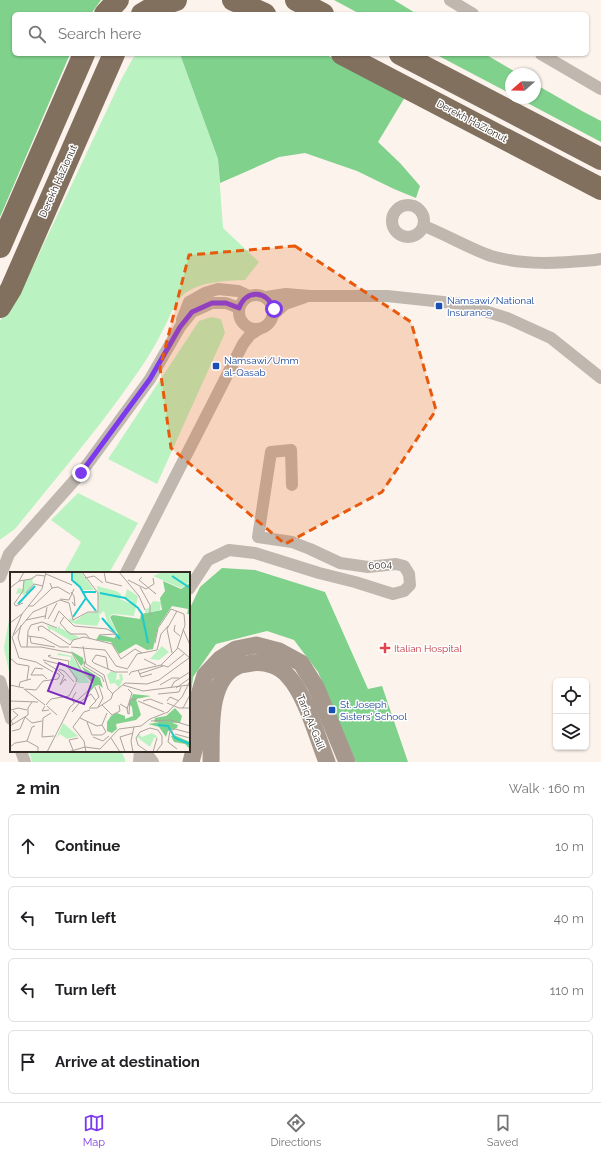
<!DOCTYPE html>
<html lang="en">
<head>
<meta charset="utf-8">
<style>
	body { margin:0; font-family:Raleway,sans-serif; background:#f6f6f6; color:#202124 }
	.controls { position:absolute; right:12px; bottom:12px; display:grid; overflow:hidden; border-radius:6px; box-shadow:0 1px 3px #0004 }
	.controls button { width:36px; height:36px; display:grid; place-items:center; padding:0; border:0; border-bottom:1px solid #e0e0e0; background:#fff; color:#202124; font:20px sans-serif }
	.compass { position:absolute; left:505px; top:68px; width:36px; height:36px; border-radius:50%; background:#fff; box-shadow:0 1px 3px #0004; rotate:250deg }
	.stop { position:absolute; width:12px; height:12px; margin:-9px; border:3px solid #7c3aed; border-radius:50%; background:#fff }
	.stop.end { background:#7c3aed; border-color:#fff; box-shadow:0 1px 4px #0008 }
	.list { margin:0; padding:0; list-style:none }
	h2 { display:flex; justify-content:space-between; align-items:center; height:52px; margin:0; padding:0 16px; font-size:17px }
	h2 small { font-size:13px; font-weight:400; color:#757577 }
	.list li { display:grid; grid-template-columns:26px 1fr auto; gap:12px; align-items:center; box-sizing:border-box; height:64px; margin:0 8px 8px; padding:0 8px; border:1px solid #e0e0e0; border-radius:6px }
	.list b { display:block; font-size:15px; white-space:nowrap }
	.list em { font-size:13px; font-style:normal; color:#757577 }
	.icon { flex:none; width:22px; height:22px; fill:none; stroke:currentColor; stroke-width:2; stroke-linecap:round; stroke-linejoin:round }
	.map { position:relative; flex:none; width:601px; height:762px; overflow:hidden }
	.search { position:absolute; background:#fff; box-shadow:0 1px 3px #0004; left:12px; right:12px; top:12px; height:44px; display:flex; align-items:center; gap:10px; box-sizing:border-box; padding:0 14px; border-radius:6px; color:#757577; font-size:15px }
	.sheet { height:340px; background:#fff }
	nav { display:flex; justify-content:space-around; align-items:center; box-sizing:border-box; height:56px; border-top:1px solid #e0e0e0; background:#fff; font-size:11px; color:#757577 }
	nav a { display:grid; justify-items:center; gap:2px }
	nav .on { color:#7c3aed }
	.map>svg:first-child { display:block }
	.green { fill:#baf3c1 }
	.forest { fill:#7fd18c }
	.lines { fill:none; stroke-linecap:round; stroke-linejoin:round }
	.street { stroke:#c0b7af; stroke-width:12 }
	.secondary { stroke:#a6988c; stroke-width:17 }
	.highway { stroke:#82705f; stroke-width:22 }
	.route { stroke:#7c3aed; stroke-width:5 }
	.marked { fill:#e8590c; fill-opacity:0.2; stroke:#e8590c; stroke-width:3; stroke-dasharray:8 5; stroke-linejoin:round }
	.transit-dot { fill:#1a4fb4; stroke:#fff; stroke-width:1.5 }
	.health-dot { fill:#e0444e; stroke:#fff; stroke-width:1.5 }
	.labels { text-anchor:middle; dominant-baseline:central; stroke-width:3; stroke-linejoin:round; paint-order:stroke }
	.street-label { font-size:10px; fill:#322a23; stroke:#fff }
	.transit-label { font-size:10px; fill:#164399; stroke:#fff; text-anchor:start }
	.health-label { font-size:10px; fill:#be3a42; stroke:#fff; text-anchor:start }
	.inset-river { fill:none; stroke:#1ccbce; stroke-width:2 }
	.inset-road { fill:none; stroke:#aba39c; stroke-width:1 }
	.view { fill:#7b2cbf; fill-opacity:0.15; stroke:#7b2cbf; stroke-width:2 }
	.inset-edge { fill:none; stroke:#322a23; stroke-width:2 }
</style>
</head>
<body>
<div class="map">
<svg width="601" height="762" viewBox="0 0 601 762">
	<rect width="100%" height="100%" fill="#fcf3ec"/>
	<g class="green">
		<path d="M137 54H180L218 159 223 228 259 262 245 280C226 281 201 281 184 294 174 302 170 317 164 328 157 342 149 356 140 369 102 425 57 477 15 529L1 539H0V321L22 290 122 78 133 58Z"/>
		<polygon points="211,317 221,319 225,333 157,484 108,459 199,321"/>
		<polygon points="78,493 138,523 109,573 64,573 81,542 51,520"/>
		<polygon points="11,608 11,681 4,648"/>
		<polygon points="29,751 121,751 125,759 125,762 32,762"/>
	</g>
	<g class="forest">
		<polygon points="0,0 101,0 91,14 14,14 14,54 70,54 0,217"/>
		<polygon points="334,0 394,0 417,14 360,14"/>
		<polygon points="180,54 324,54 408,92 378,142 400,163 420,186 416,198 394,189 357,171 305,153 279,157 220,183 218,159"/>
		<polygon points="435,54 485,54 519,74 511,74 511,94"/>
		<polygon points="535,84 582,111 601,121 601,142 518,98 535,98"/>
		<polygon points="222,568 255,570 325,592 368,689 382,686 408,762 356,762 318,672 294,640 267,631 216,644 193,677 189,713 189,610 200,587"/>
	</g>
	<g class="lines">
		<g class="street">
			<polyline points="450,0 473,14"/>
			<polyline points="541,54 601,89"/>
			<circle cx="408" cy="221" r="16"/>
			<path d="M424 226C447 235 468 248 491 256 525 266 560 263 595 260L601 259"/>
			<circle cx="256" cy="312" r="17"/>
			<polyline points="266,297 286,294 310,296 387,296 462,304 507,318 551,338 601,378"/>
			<polyline points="274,314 285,304 305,297"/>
			<polyline points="182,320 189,302 205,293 218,289 238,291 249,296"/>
			<polyline points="126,573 243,344 250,335 259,329"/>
			<polyline points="0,577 9,554 81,473 150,379 180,327 192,312 212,303 226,303 239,308"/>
			<polyline points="189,589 208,560 229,550 255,553 319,573 355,582 393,594 404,591 410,585 409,574 404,566 396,564 368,567 340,563 310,549 292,542 258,537 271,452 291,450 292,485"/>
			<polyline points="0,681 11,719"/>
			<polyline points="21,751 25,762"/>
			<polyline points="145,751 153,762"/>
			<polyline points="139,762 140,751"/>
		</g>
		<g class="secondary">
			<polyline points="191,762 197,739 199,695 205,675 220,659 236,649 256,645 279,651 301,663 316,687 347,762"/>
			<path d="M211 762C212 733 206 678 240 665 244 664 249 664 252 663 265 661 280 666 288 676 306 695 317 737 327 762"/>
		</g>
		<g class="highway">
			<polyline points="233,0 265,14"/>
			<polyline points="296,0 323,14"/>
			<polyline points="105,14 118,0"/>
			<polyline points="142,14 152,8 176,0"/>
			<polyline points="342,54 601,189"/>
			<polyline points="400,54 601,159"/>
			<polyline points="0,247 84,54"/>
			<polyline points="0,307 11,289 114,54"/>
		</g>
	</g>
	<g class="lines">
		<path class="route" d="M81 473 150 379 180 327 192 312 212 303H226L239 308C246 289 267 290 274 309"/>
	</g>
	<path class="marked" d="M295 246 411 322 436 410 382 492 285 544 171 448 160 368 189 255Z"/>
	<g class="transit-dot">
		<rect x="435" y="302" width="8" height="8" rx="2"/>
		<rect x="212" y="362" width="8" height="8" rx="2"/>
		<rect x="328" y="706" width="8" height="8" rx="2"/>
	</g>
	<path class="health-dot" d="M383 642h4v4h4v4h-4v4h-4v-4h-4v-4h4z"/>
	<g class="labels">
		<g class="street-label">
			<text transform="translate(472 121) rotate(28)">Derekh HaZionut</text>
			<text transform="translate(58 181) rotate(-66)">Derekh HaZionut</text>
			<text transform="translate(380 565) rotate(-4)">6004</text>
			<text transform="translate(311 722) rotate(68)">Tariq Al-Galil</text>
		</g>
		<g class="transit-label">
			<text x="447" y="300">Namsawi/National<tspan x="447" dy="12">Insurance</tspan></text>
			<text x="224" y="360">Namsawi/Umm<tspan x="224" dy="12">al-Qasab</tspan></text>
			<text x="340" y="704">St. Joseph<tspan x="340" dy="12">Sisters' School</tspan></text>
		</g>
		<g class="health-label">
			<text x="394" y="648">Italian Hospital</text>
		</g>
	</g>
	<g transform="translate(10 572)">
		<rect width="180" height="180" fill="#fcf3ec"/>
		<path d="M60 0H71L84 18H72L67 14ZM153 0H180V10L171 16 143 4ZM24 6 22 9 24 11 14 24 12 21 6 22 8 16 14 17V8ZM87 14 106 19 111 22 110 27 119 31 122 29 115 25 117 17 128 24 124 44 103 42 99 45 107 60 99 56 94 39 89 43 90 48 87 54 66 52 58 49 60 46 65 49 77 41 89 40ZM143 29 151 30 150 38 135 41V37L139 36ZM37 53 47 57 50 53V56L69 65 61 69 41 57 39 59ZM152 74 159 80 149 88 140 87ZM48 81 62 84 80 111H67L59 95 61 85 47 83ZM101 99 107 101 106 108 110 107 109 102H112L113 107 109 116 105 111 100 112 97 103ZM53 151 59 156 68 164 57 167 50 162 46 167ZM142 161 148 165 144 166 140 175 127 165 129 162 132 165Z" fill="#baf3c1"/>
		<path d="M153 9 171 17 180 11V42H177L178 37 162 34 148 55 143 77 137 78 126 72 109 82 101 70 86 68 89 63 104 66 108 62 100 45 103 43 130 47 131 42 152 38 150 26 155 19ZM61 79 73 86 74 91 71 94 90 106 93 116 89 113 85 114 78 122 83 112ZM123 122 141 124 126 127 131 143 126 148 106 152 107 157 102 161 97 159V150L101 144 107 141 115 144V147L123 144 122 135 119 132ZM165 136 172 144 170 151 144 150 145 146 156 144ZM157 149 168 153 167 156 158 159 156 165 149 155 138 152ZM164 163 180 170V177L175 172 164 170 161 164Z" fill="#7fd18c"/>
		<path class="inset-river" d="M62 0V8L70 15 76 26 63 45M162 4 180 16M73 20H86M90 21 115 26 128 36 132 42 138 71M76 26 86 39M8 32 25 14M92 46 110 67M148 153 158 154 165 166 180 172"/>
		<path class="inset-road" d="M94 0 96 10 112 14M109 0 129 24 135 38M36 2 62 13M132 5 129 8 146 22 144 20M75 6 84 4 93 11M118 8 136 17 144 12 143 6M9 9 21 7 27 3 35 4M130 15 140 33V43M0 16 9 9 14 0M42 16 48 15 60 22M61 20 64 24 65 34 62 30M16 21 24 12 33 14M50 27 59 28 64 17M13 31 6 34 4 32 13 19 14 8M18 34H23L39 19 42 16 40 11M12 42 32 17 36 0M54 45 50 51 57 59 61 62H76L80 67M35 47 37 35M38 47 47 31M16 48 35 44M44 50 49 39 64 54 97 57 106 62 89 63M0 51 12 42 3 63M11 53 8 66 11 75H31L62 81 71 98 82 110 81 116 60 135 37 180M165 53 164 59 170 64M173 57 180 73M29 59 28 55 32 54 60 73M18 64 33 66 50 75H59M20 64 21 71 45 75M2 65 9 86 26 90 43 100M2 65 23 40 50 28 59 31 63 48 78 40H88V21L72 0M145 71 148 56 161 37 174 42 175 53 167 77 151 93M60 73 63 68 74 65 102 72 111 87 125 77 132 81M73 74 76 92 94 103 98 117 103 122M17 75 18 59 21 53 32 50 47 56M61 75 95 78 106 94 118 97M168 76 180 86M162 81 157 57 167 39M41 83 38 84 42 86 59 89 58 95M0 86 7 92 19 94 17 108M134 87 146 93M33 88 57 94 67 107 66 110M75 89 74 94 92 105 94 110M34 90 47 98M151 93 158 95 174 82M118 96 127 82 147 78 151 62 158 54M33 97 25 96 21 103H33L37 107M49 97 54 99 64 110M98 97 96 85 86 83 82 89 84 91 105 100H118M45 98H48L54 104 50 113 55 107 56 109M128 98 131 105 142 102M129 102 153 94M119 103 121 100 151 93M0 113 14 116M113 113 133 119 179 113M150 113 162 106H169M9 115 10 110 21 107M85 115 89 125 86 128M161 116 164 110 180 100M166 116 180 106M14 117 35 133M15 117 26 118 33 109 48 107 50 103 45 100M148 122 169 120 171 115M0 129 28 130M128 129 154 140M133 129 140 127 153 132M157 129 160 125 169 129M64 131 62 127 66 120M157 131 169 136H180M110 132 117 136 118 142 120 141M36 133 41 127 59 124 66 111M92 133 102 143 110 139 109 133M35 134 32 139 39 138M37 134 47 143M88 135 93 126 89 114M79 136H87L101 127 103 121 115 111 137 112 149 108 179 86M173 136 180 123M117 137 122 121 118 117M1 138 8 136 17 138M3 139 8 143 1 149 3 152M62 140 70 130 81 122 86 129 80 135M41 141 33 146 32 165 44 164M119 141 120 128 127 127M70 146 87 154 92 153 96 160 92 163H82L77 150M141 149 160 148 180 154M92 153 97 141M0 154 18 143V136L22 130M63 155 74 140 80 138M63 155 74 169 76 180M2 159 10 157 15 145 22 151 32 149M165 162 180 166M83 165 93 169 99 164M101 166 110 180M17 169 28 175V180M0 175 5 171 17 169 22 155 25 154M167 177 158 170 160 159 165 157 180 161M63 178 59 168 68 166M58 180 75 175 90 177 109 157 131 154 140 147 158 140 172 125 180 109M115 180 110 165 123 161M123 180 121 169 124 155M138 180 128 173 126 166 130 160 140 156 148 158 152 164V172L146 180M143 180 147 166"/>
		<path class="view" d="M49 91 84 104 74 132 38 119Z"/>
		<rect width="180" height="180" class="inset-edge"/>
	</g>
</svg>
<div class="controls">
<button><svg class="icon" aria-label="locate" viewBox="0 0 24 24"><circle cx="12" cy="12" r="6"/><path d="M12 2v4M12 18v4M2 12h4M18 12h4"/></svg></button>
<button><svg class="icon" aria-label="layers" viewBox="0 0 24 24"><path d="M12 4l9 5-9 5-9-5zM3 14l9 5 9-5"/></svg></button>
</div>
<svg class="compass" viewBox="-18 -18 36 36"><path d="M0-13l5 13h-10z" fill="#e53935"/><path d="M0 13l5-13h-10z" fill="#757577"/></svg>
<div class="stop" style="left:274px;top:309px"></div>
<div class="stop end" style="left:81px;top:473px"></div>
<div class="search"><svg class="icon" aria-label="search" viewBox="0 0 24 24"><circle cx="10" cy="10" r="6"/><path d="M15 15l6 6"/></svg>Search here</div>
</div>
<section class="sheet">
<h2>2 min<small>Walk · 160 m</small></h2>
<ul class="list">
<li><svg class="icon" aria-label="ahead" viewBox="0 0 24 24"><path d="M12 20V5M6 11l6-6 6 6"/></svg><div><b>Continue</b></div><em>10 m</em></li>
<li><svg class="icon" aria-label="left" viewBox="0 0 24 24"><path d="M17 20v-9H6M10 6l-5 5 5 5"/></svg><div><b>Turn left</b></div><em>40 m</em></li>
<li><svg class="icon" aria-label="left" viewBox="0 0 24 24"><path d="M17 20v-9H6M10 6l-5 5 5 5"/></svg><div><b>Turn left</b></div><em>110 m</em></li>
<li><svg class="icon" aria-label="arrive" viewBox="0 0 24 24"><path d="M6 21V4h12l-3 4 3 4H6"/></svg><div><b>Arrive at destination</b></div></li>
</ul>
</section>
<nav>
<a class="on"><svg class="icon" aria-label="map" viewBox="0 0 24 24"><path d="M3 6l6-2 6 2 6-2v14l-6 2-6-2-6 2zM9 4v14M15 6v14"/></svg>Map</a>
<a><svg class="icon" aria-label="directions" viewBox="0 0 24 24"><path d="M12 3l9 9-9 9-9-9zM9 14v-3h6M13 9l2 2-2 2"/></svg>Directions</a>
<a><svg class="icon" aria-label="saved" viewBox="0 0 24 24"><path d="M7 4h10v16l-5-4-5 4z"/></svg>Saved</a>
</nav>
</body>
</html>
